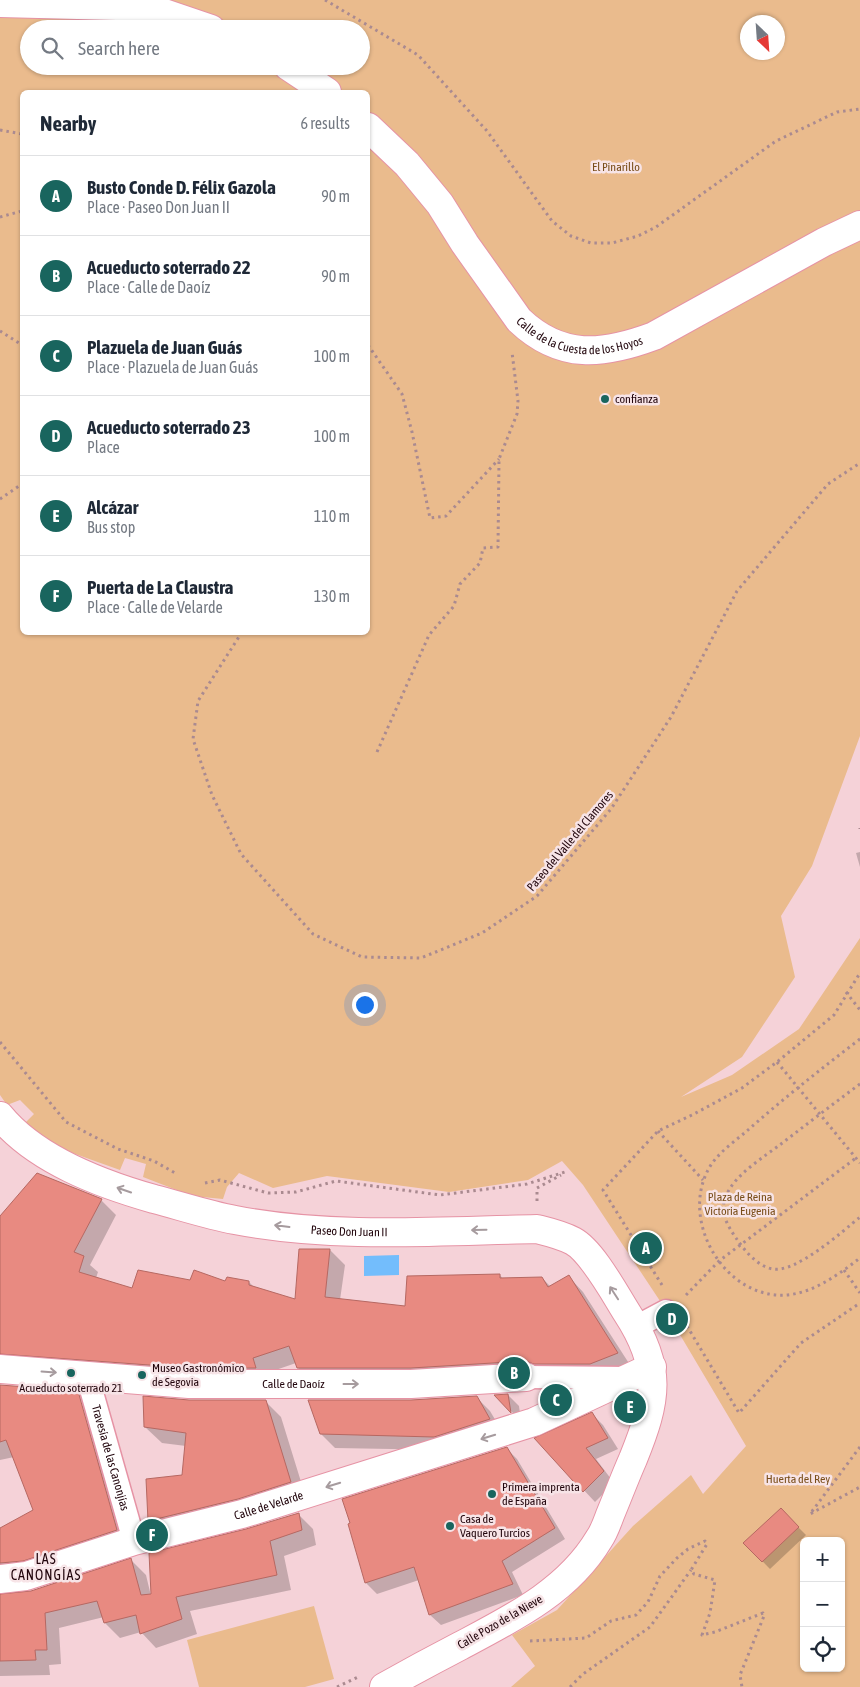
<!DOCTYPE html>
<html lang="en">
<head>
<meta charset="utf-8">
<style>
	body { margin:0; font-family:"Asap Condensed",sans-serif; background:#f6f6f7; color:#1f2937 }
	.controls { position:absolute; right:15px; bottom:15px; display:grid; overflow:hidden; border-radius:8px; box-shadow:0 1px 4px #0004 }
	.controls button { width:45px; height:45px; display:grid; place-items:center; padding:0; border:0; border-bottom:1px solid #e0e1e3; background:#fff; color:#1f2937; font:25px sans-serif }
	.compass { position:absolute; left:740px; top:15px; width:45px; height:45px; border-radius:50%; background:#fff; box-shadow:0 1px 4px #0004; rotate:155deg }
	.you { position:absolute; left:364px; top:1004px; width:18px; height:18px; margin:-12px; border:4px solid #fff; border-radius:50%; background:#1a73e8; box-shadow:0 0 0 8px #1a73e833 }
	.badge { display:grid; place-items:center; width:32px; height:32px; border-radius:50%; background:#19655e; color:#fff; font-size:16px; font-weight:700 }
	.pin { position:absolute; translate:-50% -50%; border:2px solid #fff; box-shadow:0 1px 5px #0006 }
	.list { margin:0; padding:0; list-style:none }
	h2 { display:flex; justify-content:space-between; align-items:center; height:65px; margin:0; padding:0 20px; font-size:21px }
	h2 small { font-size:16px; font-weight:400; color:#747a83 }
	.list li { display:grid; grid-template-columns:32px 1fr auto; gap:15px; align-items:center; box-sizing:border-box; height:80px; padding:0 20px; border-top:1px solid #e0e1e3 }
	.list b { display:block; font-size:19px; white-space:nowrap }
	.list p { margin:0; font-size:16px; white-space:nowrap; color:#747a83 }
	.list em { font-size:16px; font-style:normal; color:#747a83 }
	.icon { flex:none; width:28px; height:28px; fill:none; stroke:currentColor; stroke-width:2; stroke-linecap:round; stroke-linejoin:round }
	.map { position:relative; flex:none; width:860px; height:1687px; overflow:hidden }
	.search { position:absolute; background:#fff; box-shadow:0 1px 4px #0004; left:20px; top:20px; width:350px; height:55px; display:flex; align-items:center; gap:12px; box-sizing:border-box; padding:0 18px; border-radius:28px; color:#747a83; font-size:19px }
	.panel { position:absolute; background:#fff; box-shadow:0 1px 4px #0004; left:20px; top:90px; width:350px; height:545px; border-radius:8px }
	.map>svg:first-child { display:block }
	.green { fill:#eabb8d; fill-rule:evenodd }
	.water { fill:#73bdfc }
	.shadow { fill:#0003 }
	.building { fill:#e88a81; stroke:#b66862 }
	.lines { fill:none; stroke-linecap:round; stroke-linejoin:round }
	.pedestrian-casing { stroke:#e693a5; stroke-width:25 }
	.minor-casing { stroke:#e693a5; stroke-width:30 }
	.primary-casing { stroke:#e693a5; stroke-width:30 }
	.path { stroke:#aa8a90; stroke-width:3; stroke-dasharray:2.5 4; stroke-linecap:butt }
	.pedestrian { stroke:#fff; stroke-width:22 }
	.minor { stroke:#fff; stroke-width:28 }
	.primary { stroke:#fff; stroke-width:28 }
	.oneway { stroke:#a69b9e }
	.poi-dot { fill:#19655e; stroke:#f7e4e7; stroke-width:2 }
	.labels { text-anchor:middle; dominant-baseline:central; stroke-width:5; stroke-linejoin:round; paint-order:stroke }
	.park-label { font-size:12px; fill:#794d19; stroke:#f7e4e7 }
	.street-label { font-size:12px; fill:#21050c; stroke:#f7e4e7 }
	.poi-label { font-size:12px; fill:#21050c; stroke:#f7e4e7; text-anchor:start }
	.neighbourhood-label { font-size:14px; letter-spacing:1px; fill:#21050c; stroke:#f7e4e7 }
</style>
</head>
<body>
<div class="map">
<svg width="860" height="1687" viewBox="0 0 860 1687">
	<rect width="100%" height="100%" fill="#f5d2d8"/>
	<g class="green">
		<path d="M0 0H860V736L812 866 781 916 795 977 742 1057 681 1097 732 1075 799 1029 860 938V1687H511L535 1666 512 1635 557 1610 633 1526 691 1475 703 1494 746 1446 660 1301 583 1185 562 1161 528 1180 449 1192 327 1176 273 1188 239 1173 227 1187 223 1199 192 1196 143 1177 146 1164 125 1158 120 1170 53 1146 24 1124 34 1114 20 1100 7 1105 0 1095ZM748 22H778V52H748ZM29 29H361V66H29ZM22 92H368V632H22ZM804 1541H841V1668H804Z"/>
		<polygon points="314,1606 334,1679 305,1687 199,1687 187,1640"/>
	</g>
	<polygon class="water" points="399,1255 399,1275 364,1276 364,1256"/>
	<g class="shadow">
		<polygon points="860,852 860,867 856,853"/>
		<polygon points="37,1175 101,1200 116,1215 90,1265 98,1272 96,1278 133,1290 191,1282 249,1282 254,1287 296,1300 300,1251 330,1250 345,1265 340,1300 406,1307 500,1275 503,1279 542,1278 551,1287 569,1277 583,1292 632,1368 313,1383 298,1368 296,1363 267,1373 0,1380 0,1218"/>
		<polygon points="0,1386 77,1392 92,1407 131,1545 0,1589 0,1530 34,1510 14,1457 0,1460"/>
		<polygon points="508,1395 519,1406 521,1421 496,1396"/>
		<polygon points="476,1397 490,1411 503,1433 448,1450 335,1448 321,1434 411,1401"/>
		<polygon points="189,1401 265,1401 281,1417 306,1498 165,1537 149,1521 148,1480 183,1476 186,1446 162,1443 145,1427"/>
		<polygon points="592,1414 603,1425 618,1449 596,1459 614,1483 595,1502 536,1439"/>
		<polygon points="506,1448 517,1459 565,1539 512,1572 523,1595 441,1625 430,1615 419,1580 377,1594 366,1583 349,1525"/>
		<polygon points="781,1510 806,1535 770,1569 745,1543"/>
		<polygon points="298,1514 313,1529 316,1545 284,1556 291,1590 190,1611 197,1634 156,1648 141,1632 120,1638 105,1623 104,1617 59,1628 61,1664 49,1665 50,1675 0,1676 0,1595 31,1592 131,1560 146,1575 151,1596 246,1530"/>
	</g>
	<g class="building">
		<polygon points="37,1173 102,1199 74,1252 84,1256 79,1272 132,1288 138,1270 190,1280 194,1270 225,1281 227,1277 249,1281 249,1285 295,1299 299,1249 330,1249 325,1297 405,1306 407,1276 500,1274 500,1278 542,1277 548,1287 569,1275 618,1353 590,1364 534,1364 525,1361 411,1368 297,1368 289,1346 253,1358 256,1368 190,1368 0,1354 0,1216"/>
		<polygon points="0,1385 78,1391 117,1530 23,1561 0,1563 0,1528 33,1510 6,1440 0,1442"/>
		<polygon points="508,1394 511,1413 494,1395"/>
		<polygon points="143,1396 189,1400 266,1400 291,1482 238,1499 148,1521 146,1479 182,1475 186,1433 144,1427"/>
		<polygon points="477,1396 490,1419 434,1437 320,1434 308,1400 411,1400"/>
		<polygon points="592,1412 608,1438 586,1448 604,1471 583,1492 534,1438"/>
		<polygon points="507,1447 555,1528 502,1561 513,1584 429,1615 414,1567 365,1583 348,1524 350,1523 342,1499"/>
		<polygon points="781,1508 799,1527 762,1562 743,1543"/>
		<polygon points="299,1513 302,1530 270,1541 277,1575 176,1597 182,1619 140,1634 136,1615 104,1623 97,1601 45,1613 47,1650 35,1650 36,1660 0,1661 0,1594 31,1591 131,1558 141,1595 151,1594 149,1553 246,1529"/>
	</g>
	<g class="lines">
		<g class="pedestrian-casing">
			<g id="pedestrian">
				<polyline points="636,1327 666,1311"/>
				<path id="s1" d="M87 1375 134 1541"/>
				<polyline points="526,1377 627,1378"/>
			</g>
		</g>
		<g class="minor-casing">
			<g id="minor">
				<path id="s2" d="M0 1116C36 1160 101 1184 154 1199 181 1206 208 1215 235 1220 334 1239 437 1231 537 1229 549 1232 562 1235 573 1241 592 1251 615 1294 627 1313 663 1368 657 1400 633 1459 625 1477 618 1496 610 1515 607 1523 604 1532 599 1539 568 1591 513 1618 460 1646 435 1659 409 1673 384 1687"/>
				<path id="s3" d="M0 1369 189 1384H411L526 1377"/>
				<path id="s4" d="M0 1579 26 1576 134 1541 242 1514 534 1422 652 1367"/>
			</g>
		</g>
		<g class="primary-casing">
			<g id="primary">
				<polyline points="0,3 117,6 161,12 211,29"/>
				<polyline points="288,66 327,92"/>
				<path id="s5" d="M368 127 407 164 440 204 465 244 519 320C561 360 603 355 654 336L824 242 860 225"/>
			</g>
		</g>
		<g class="path">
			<polyline points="325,0 418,55 487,131 552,221 571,236 591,243 612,243 638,236 656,227 776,141 837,112 860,109"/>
			<polyline points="0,130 22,134"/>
			<polyline points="0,217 22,211"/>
			<polyline points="0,331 22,345"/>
			<polyline points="368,345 402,394 412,432 430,518 446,516 499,459"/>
			<polyline points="0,499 22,484"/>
			<polyline points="242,632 198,701 193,739 212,795 241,854 313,934 362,957 421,958 482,933 537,896 611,809 671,717 737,591 828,484 860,463"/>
			<polyline points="377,752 429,635 454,606 460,584 480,563 483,548 498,547 499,459 517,414 518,401 512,352"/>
			<polyline points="860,829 860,828"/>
			<polyline points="846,992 860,1010"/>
			<path d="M860 1039C821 1069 784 1098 748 1130 734 1142 716 1154 708 1170 680 1223 726 1299 786 1295 814 1293 839 1274 860 1258"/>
			<polyline points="0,1042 66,1122 118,1149 154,1161 175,1173"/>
			<polyline points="777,1062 860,1163"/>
			<path d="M860 1084C833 1104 807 1124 781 1144 764 1157 734 1175 726 1196 719 1211 727 1225 736 1238 744 1250 758 1267 773 1269 796 1273 842 1232 860 1217"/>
			<polyline points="658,1131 703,1180"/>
			<polyline points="205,1183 220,1180 268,1193 296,1192 336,1181 440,1195 527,1184 568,1171"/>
			<polyline points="537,1201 537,1188 561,1175"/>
			<polyline points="844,1270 860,1293"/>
			<polyline points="662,1285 603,1190 658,1131 694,1114 742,1088 777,1062 834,1015 860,973"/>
			<polyline points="686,1295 719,1261 856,1158"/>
			<polyline points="687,1326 739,1413 801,1343 860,1303"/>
			<polyline points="860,1447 810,1514 860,1487"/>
			<polyline points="530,1641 586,1638 611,1621 636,1615 648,1602 660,1576 677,1558 688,1549 705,1541 707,1544 691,1570 694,1574 715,1580 710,1613 702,1635 715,1632 763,1613 764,1616 740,1675 742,1687"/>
			<polyline points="337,1687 358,1677"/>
			<polyline points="570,1687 583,1674 650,1627 691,1570"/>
		</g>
		<use href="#pedestrian" class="pedestrian"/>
		<use href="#minor" class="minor"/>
		<use href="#primary" class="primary"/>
	</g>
	<defs><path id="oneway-shaft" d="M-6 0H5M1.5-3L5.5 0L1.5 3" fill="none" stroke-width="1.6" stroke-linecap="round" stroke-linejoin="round" transform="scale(1.25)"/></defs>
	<g class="oneway">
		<use href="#oneway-shaft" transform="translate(124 1190) rotate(-161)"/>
		<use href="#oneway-shaft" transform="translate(282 1226) rotate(-173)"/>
		<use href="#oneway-shaft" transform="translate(479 1230) rotate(179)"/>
		<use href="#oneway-shaft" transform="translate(614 1293) rotate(-123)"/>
		<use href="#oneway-shaft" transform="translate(49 1372) rotate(4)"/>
		<use href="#oneway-shaft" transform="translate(351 1384)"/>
		<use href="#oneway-shaft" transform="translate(488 1437) rotate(163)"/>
		<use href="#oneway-shaft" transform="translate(333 1485) rotate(163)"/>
	</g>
	<g class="poi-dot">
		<circle cx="605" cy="399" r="5"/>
		<circle cx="71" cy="1373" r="5"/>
		<circle cx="142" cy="1375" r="5"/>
		<circle cx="492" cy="1494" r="5"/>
		<circle cx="450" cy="1526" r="5"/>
	</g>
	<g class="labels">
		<g class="park-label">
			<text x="616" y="167">El Pinarillo</text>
			<text x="740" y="1197">Plaza de Reina<tspan x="740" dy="14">Victoria Eugenia</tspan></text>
			<text x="798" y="1479">Huerta del Rey</text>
		</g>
		<g class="street-label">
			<text stroke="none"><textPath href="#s5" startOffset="312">Calle de la Cuesta de los Hoyos</textPath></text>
			<text transform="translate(570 841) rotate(-50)">Paseo del Valle del Clamores</text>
			<text stroke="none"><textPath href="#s2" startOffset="376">Paseo Don Juan II</textPath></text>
			<text stroke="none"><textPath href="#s3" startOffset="294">Calle de Daoíz</textPath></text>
			<text stroke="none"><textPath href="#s1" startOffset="86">Travesía de las Canonjías</textPath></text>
			<text stroke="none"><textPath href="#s4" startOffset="279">Calle de Velarde</textPath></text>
			<text transform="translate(500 1622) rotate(-30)">Calle Pozo de la Nieve</text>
		</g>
		<g class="poi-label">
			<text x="615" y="399">confianza</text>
			<text x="152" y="1368">Museo Gastronómico<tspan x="152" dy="14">de Segovia</tspan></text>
			<text x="71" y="1388" text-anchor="middle">Acueducto soterrado 21</text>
			<text x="502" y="1487">Primera imprenta<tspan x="502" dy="14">de España</tspan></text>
			<text x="460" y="1519">Casa de<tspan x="460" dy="14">Vaquero Turcios</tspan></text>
		</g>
		<g class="neighbourhood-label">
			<text x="46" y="1559">LAS<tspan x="46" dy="16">CANONGÍAS</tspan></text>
		</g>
	</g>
</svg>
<div class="controls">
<button>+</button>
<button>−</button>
<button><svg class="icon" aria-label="locate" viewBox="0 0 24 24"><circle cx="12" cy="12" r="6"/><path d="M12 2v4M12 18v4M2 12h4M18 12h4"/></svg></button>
</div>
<svg class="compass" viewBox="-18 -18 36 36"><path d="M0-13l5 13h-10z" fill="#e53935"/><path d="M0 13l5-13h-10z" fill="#747a83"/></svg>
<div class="you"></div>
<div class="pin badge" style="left:646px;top:1248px">A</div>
<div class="pin badge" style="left:514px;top:1373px">B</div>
<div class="pin badge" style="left:556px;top:1400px">C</div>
<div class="pin badge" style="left:672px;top:1319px">D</div>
<div class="pin badge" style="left:630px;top:1407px">E</div>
<div class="pin badge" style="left:152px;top:1535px">F</div>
<div class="search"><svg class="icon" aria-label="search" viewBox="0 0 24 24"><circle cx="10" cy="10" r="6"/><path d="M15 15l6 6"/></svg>Search here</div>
<section class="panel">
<h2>Nearby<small>6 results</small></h2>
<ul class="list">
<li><span class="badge">A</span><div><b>Busto Conde D. Félix Gazola</b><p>Place · Paseo Don Juan II</p></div><em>90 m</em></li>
<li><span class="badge">B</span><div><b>Acueducto soterrado 22</b><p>Place · Calle de Daoíz</p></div><em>90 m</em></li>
<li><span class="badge">C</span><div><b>Plazuela de Juan Guás</b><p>Place · Plazuela de Juan Guás</p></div><em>100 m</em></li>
<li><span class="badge">D</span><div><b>Acueducto soterrado 23</b><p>Place</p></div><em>100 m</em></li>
<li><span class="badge">E</span><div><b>Alcázar</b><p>Bus stop</p></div><em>110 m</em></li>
<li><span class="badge">F</span><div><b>Puerta de La Claustra</b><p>Place · Calle de Velarde</p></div><em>130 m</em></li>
</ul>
</section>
</div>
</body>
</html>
